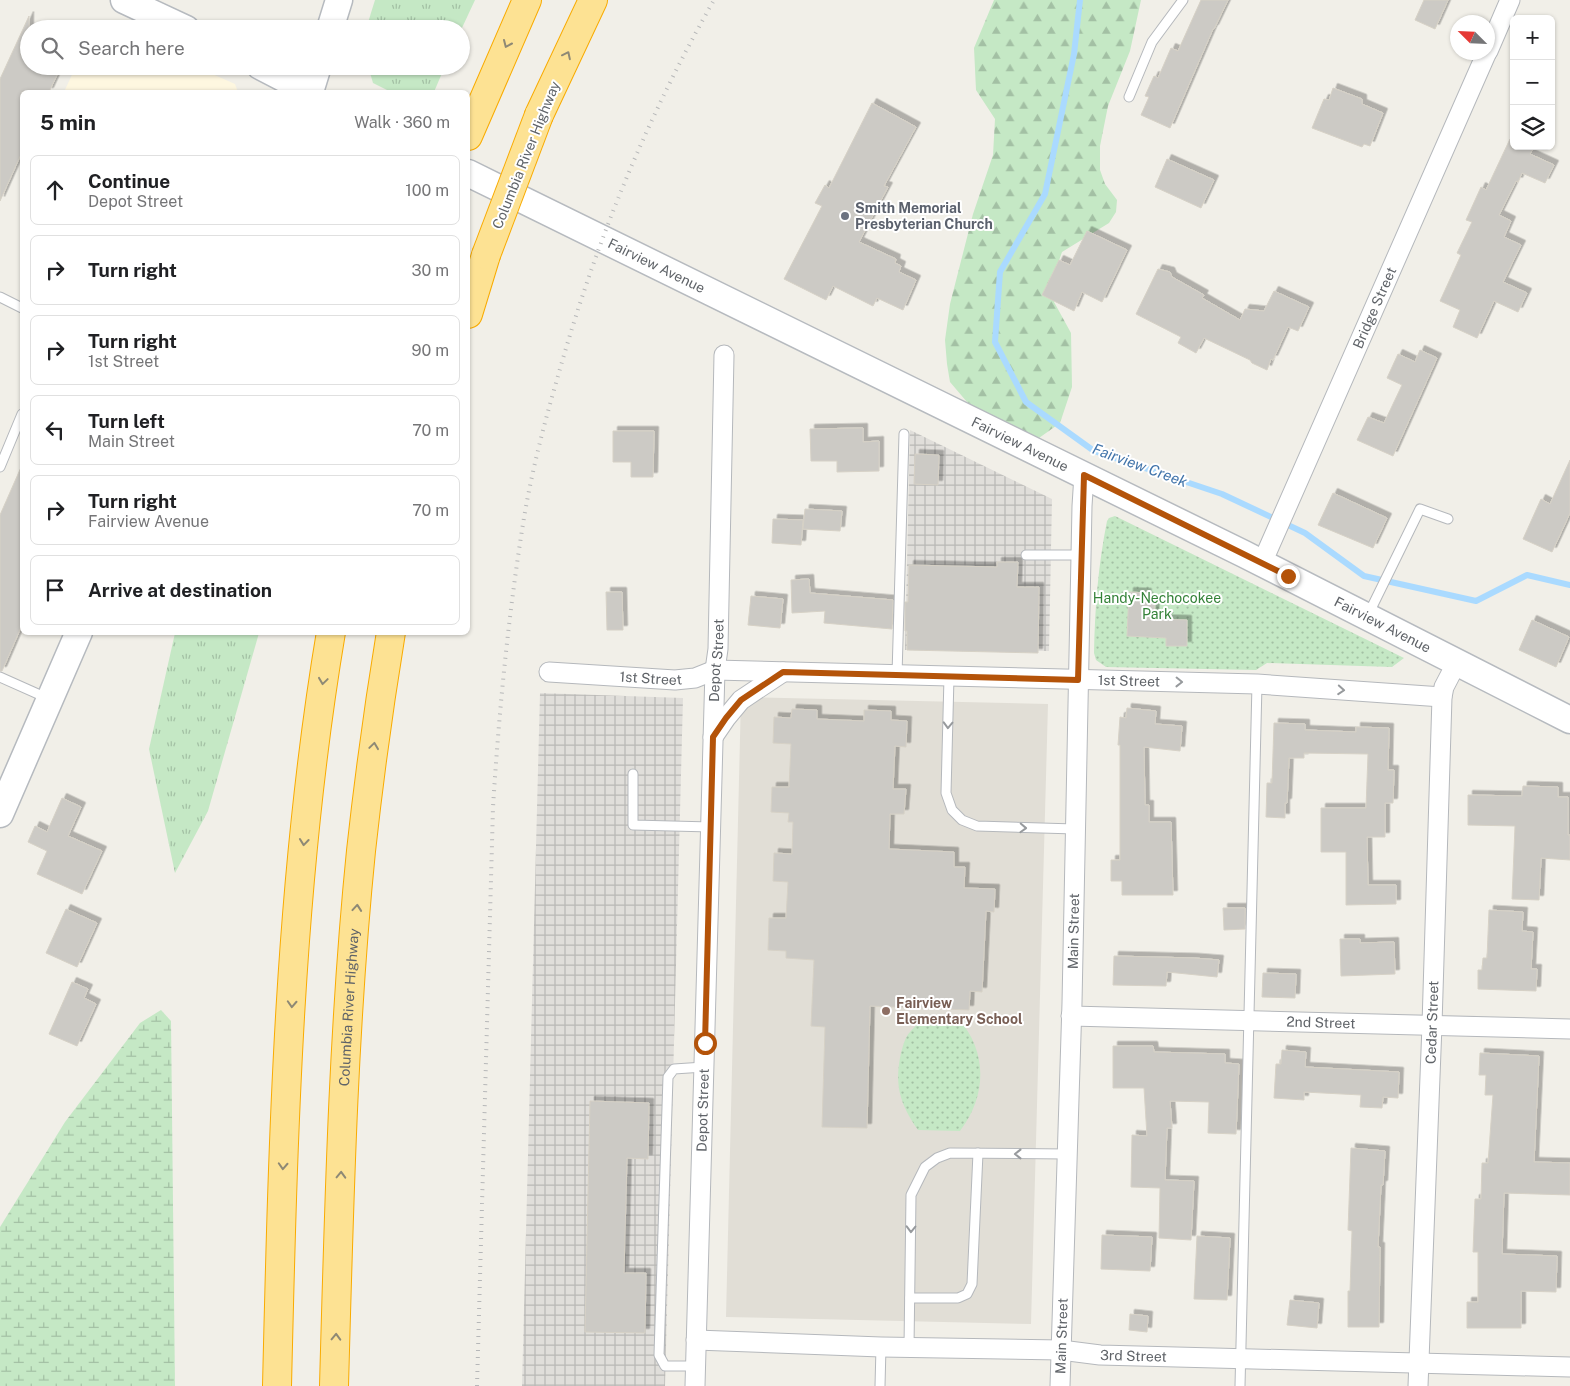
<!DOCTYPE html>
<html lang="en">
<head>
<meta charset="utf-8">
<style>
	body { margin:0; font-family:"Public Sans",sans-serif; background:#f6f6f6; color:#202124 }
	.controls { position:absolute; right:15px; top:15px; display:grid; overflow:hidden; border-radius:8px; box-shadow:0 1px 4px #0004 }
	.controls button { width:45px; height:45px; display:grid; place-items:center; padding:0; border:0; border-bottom:1px solid #e0e0e0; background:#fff; color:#202124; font:25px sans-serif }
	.compass { position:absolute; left:1450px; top:15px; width:45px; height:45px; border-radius:50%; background:#fff; box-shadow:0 1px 4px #0004; rotate:294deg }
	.stop { position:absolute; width:15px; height:15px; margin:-11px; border:4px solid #b45309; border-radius:50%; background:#fff }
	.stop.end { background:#b45309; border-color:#fff; box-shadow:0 1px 5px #0008 }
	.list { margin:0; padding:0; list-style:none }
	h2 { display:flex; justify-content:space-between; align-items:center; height:65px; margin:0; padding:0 20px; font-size:21px }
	h2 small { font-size:16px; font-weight:400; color:#757577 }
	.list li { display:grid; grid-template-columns:32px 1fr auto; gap:15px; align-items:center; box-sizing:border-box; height:70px; margin:0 10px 10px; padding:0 10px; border:1px solid #e0e0e0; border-radius:8px }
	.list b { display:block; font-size:19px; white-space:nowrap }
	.list p { margin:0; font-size:16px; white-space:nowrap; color:#757577 }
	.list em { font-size:16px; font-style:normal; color:#757577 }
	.icon { flex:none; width:28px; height:28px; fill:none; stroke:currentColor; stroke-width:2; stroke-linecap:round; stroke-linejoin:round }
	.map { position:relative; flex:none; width:1570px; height:1386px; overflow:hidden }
	.search { position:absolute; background:#fff; box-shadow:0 1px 4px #0004; left:20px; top:20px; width:450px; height:55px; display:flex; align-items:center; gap:12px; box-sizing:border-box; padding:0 18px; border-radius:28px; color:#757577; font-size:19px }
	.panel { position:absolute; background:#fff; box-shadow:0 1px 4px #0004; left:20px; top:90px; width:450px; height:545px; border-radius:8px }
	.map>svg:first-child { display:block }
	.commercial { fill:#fef7e0 }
	.industrial { fill:url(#industrial-grid) }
	.education { fill:#e1ded6 }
	.grass { fill:url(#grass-tufts) }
	.forest { fill:url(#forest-firs) }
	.wetland { fill:url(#wetland-marsh) }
	.park { fill:url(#park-dots) }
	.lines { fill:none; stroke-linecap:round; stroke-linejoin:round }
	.stream { stroke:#aadaff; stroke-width:6 }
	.building { fill:#cccac5; stroke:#d6d1c6; filter:url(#shadow) }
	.lane-casing { stroke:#b5b8bc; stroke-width:11 }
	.street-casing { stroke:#b5b8bc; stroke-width:21 }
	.secondary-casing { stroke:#b6babf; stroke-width:29 }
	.highway-casing { stroke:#f9ab00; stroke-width:30 }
	.lane { stroke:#fff; stroke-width:9 }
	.street { stroke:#fff; stroke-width:19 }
	.secondary { stroke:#fff; stroke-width:26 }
	.highway { stroke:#fde293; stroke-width:28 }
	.rail { stroke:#b6b7b8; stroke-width:4; stroke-dasharray:1 6; stroke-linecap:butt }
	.highway-bridge-casing { stroke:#f9ab00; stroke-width:30; stroke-linecap:butt }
	.highway-bridge { stroke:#fde293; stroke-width:28 }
	.oneway { stroke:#8e8975 }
	.oneway2 { stroke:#979a9d }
	.route { stroke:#b45309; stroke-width:6 }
	.worship-dot { fill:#6b7280; stroke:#fff; stroke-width:2 }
	.education-dot { fill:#8d6e63; stroke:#fff; stroke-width:2 }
	.labels { text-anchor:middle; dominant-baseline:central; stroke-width:4; stroke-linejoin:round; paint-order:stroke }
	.street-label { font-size:14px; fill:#5f6368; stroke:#fff }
	.worship-label { font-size:14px; font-weight:bold; fill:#5b616d; stroke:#fff; text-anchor:start }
	.park-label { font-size:14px; fill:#348238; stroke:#fff }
	.education-label { font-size:14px; font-weight:bold; fill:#785e54; stroke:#fff; text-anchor:start }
	.water-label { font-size:15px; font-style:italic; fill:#4174aa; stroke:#fff }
</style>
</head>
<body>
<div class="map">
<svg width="1570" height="1386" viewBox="0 0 1570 1386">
	<defs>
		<pattern id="industrial-grid" width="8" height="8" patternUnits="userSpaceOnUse" patternTransform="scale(1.25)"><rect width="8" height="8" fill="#e0deda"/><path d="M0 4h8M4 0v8" fill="none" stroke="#b9b8b5"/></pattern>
		<pattern id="grass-tufts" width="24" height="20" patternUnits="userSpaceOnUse" patternTransform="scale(1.25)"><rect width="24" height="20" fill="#c5e8c5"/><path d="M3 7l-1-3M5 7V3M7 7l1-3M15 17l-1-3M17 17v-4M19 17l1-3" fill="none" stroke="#a3c0a4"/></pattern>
		<pattern id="forest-firs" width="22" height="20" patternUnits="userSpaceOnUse" patternTransform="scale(1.25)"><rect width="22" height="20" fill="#c5e8c5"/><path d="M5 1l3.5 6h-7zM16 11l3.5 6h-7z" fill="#a3c0a4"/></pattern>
		<pattern id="wetland-marsh" width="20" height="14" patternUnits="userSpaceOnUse" patternTransform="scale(1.25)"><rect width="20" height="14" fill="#c5e8c5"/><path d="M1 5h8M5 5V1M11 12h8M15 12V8" fill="none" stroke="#a3c0a4"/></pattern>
		<pattern id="park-dots" width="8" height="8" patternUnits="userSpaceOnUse" patternTransform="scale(1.25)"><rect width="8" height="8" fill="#c5e8c5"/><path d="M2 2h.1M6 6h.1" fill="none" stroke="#a3c0a4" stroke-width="1.8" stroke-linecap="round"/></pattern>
		<filter id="shadow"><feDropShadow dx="4.5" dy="-4.5" stdDeviation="0" flood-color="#0004"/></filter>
	</defs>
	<rect width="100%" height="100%" fill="#f1efe8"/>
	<polygon class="commercial" points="76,66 194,66 235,84 238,92 64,92"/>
	<g class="industrial">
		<polygon points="910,430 1052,499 1049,651 905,650"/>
		<polygon points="540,693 683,698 665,1386 522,1386"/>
	</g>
	<polygon class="education" points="741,697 1048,704 1031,1324 726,1317"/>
	<g class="grass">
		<polygon points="375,0 475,0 461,30 366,29"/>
		<polygon points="368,66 445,66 434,92 391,92 373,83"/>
		<polygon points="175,633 259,633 208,811 175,873 149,749"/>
	</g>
	<polygon class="forest" points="994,0 1141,0 1130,51 1108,106 1100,146 1100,170 1105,184 1117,200 1116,212 1109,223 1062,252 1053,278 1054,302 1071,333 1072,387 1060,423 1039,438 1013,433 967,402 950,382 947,364 945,340 950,304 973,214 993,155 995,119 976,90 974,48"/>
	<polygon class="wetland" points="161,1010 171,1021 175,1386 0,1386 0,1227 65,1122 140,1023"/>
	<g class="park">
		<path d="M1115 516 1404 658 1392 667 1267 663 1256 670 1106 667 1096 660 1094 653C1095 607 1098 566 1107 521L1109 518Z"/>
		<path d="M924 1018H958C988 1052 987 1096 960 1131L918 1130C900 1104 894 1085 901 1053 903 1046 905 1037 910 1032 914 1027 919 1023 924 1018Z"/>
	</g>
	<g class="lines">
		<polyline class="stream" points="1080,0 1074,54 1045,194 1000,272 995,342 1026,402 1094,451 1222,494 1305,533 1364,576 1476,601 1527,575 1570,585"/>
	</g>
	<g class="building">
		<polygon points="1201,0 1228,0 1214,29 1213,29 1170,128 1141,115 1149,97 1145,96 1154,76 1158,78 1171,48 1178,51"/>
		<polygon points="1424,0 1448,0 1435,29 1415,20"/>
		<polygon points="29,16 29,66 61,66 49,92 22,92 22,152 0,201 0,79"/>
		<polygon points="1333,88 1362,99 1362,104 1383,113 1370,146 1364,144 1362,147 1312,128 1324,99 1329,100"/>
		<polygon points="872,103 916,127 884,186 888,187 859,242 896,259 895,263 901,266 899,272 916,280 903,310 877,298 873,306 833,286 826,300 784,279 822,206 815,203 825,185 829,188"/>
		<polygon points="1510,139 1514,141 1514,146 1526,146 1533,149 1530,154 1554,165 1545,183 1522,173 1518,182 1516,181 1499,215 1511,221 1504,237 1521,245 1503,282 1527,293 1518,312 1494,301 1477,338 1453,327 1460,310 1440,301 1461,255 1457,253 1472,222 1466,220 1481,187 1486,190"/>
		<polygon points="1167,159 1214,180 1201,208 1155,187"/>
		<polygon points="1087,231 1127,250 1102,302 1082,292 1074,311 1042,295 1059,260 1070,265"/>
		<polygon points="1158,269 1170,272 1172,277 1204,295 1202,298 1240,320 1245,309 1264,311 1274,291 1309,307 1298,331 1288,327 1273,360 1271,359 1267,370 1252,363 1250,360 1204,338 1196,353 1178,343 1181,337 1136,314"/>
		<polygon points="1420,350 1437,358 1393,456 1357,440 1368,417 1384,423 1402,385 1387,378 1398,354 1415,362"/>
		<polygon points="863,428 863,442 879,441 879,471 837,472 837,461 811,461 810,429"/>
		<polygon points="613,431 654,431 653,477 631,477 631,462 613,462"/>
		<polygon points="915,454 939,455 938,485 914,484"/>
		<polygon points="1570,460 1570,513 1552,552 1523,539 1541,499 1550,504"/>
		<polygon points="22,465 22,625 2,671 0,671 0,515"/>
		<polygon points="1333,493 1387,518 1373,548 1318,525"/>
		<polygon points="805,509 842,511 840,531 803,529"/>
		<polygon points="773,519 803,520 801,545 772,543"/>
		<polygon points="997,562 1018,562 1017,587 1039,587 1038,653 907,650 907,631 905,631 905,602 908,602 909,565 997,567"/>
		<polygon points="809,579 810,593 893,600 892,629 824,623 825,611 792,613 791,580"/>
		<polygon points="606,592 622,592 623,630 607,630"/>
		<polygon points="1129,592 1147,593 1146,603 1155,603 1154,619 1187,620 1187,646 1166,646 1166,638 1127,636"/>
		<polygon points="751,596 783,599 780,628 748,625"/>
		<polygon points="1532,620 1569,637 1556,667 1519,650"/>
		<polygon points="1127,708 1156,711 1155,724 1182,726 1180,751 1144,747 1145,805 1149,805 1149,822 1171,822 1173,895 1122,895 1122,881 1111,881 1111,860 1120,860 1120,745 1118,745 1120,717 1126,718"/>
		<polygon points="792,709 817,710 817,719 864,721 864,710 891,711 891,720 907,721 906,747 895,746 893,789 906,789 904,814 890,814 889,849 954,852 954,867 965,867 964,888 995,889 994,912 986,911 982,992 970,991 969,1010 870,1006 867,1128 822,1127 825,1027 811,1026 814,960 786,958 786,951 768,950 769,918 786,918 788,882 773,881 774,853 792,854 793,822 788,822 789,813 771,812 772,787 789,787 791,744 773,743 774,717 791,718"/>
		<polygon points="1274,723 1305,724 1305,730 1356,732 1356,727 1389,728 1388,770 1394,770 1393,803 1385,803 1385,837 1367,837 1368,885 1396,885 1396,904 1346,905 1346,852 1321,852 1321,808 1366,808 1368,754 1304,753 1304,758 1289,758 1287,803 1285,803 1285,818 1266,817 1267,783 1272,783"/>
		<polygon points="1523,786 1558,787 1558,797 1568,797 1568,835 1570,835 1570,860 1541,858 1539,900 1512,899 1515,826 1468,825 1468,795 1522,796"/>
		<polygon points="62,798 81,807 68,836 102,851 82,894 37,874 47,851 28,842 35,826 47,832"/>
		<polygon points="1223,908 1245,908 1245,929 1224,930"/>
		<polygon points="66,909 97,923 77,967 46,953"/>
		<polygon points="1489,910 1523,912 1522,931 1533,932 1531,969 1537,969 1536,991 1478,989 1478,970 1482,970 1483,958 1487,958"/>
		<polygon points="1340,939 1360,939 1360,943 1394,942 1395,974 1341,976"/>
		<polygon points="1114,956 1194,958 1219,960 1217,977 1167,972 1166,986 1113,985"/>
		<polygon points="1263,973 1296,974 1295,998 1262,997"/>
		<polygon points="72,982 88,989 84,998 96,1004 77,1046 49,1034"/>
		<polygon points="1113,1046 1153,1046 1154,1052 1225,1054 1225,1063 1239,1064 1236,1134 1208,1133 1209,1102 1170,1101 1172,1128 1167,1128 1165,1180 1194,1181 1191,1240 1159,1238 1160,1188 1131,1187 1132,1135 1147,1136 1144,1088 1113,1088"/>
		<polygon points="1282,1050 1306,1052 1305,1067 1399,1072 1398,1098 1383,1097 1382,1108 1360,1107 1361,1095 1304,1092 1304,1100 1274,1098 1276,1064 1281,1064"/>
		<polygon points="1480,1053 1539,1056 1534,1162 1570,1163 1570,1195 1504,1193 1502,1254 1557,1256 1556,1292 1521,1291 1521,1328 1467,1328 1467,1302 1478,1302 1478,1252 1473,1252 1475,1199 1481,1199 1482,1163 1488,1163 1493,1095 1485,1095 1486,1075 1479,1075"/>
		<polygon points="590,1101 649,1103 648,1159 627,1158 624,1273 646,1273 645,1333 585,1332"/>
		<polygon points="1351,1148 1385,1151 1383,1185 1381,1185 1378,1247 1380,1247 1379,1327 1348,1327 1348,1291 1350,1291 1352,1231 1348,1230"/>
		<polygon points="1102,1235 1152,1237 1150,1271 1101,1269"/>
		<polygon points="1197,1236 1230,1238 1227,1300 1194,1299"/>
		<polygon points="1290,1300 1319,1303 1317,1328 1287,1325"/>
		<polygon points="1130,1314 1148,1316 1147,1332 1129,1330"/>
	</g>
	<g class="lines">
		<g class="lane-casing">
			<g id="lane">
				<polyline points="1129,97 1152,42 1183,0"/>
				<polyline points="0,297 22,308"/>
				<polyline points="0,467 22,414"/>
				<polyline points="1026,555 1081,555"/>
				<polyline points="1368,615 1420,509 1448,519"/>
				<polyline points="897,675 904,434"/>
				<polyline points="0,677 47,698"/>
				<polyline points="949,677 946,793 952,810 962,820 977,826 1075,829"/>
				<polyline points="633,774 633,825 711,827"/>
				<polyline points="910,1298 958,1298 967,1294 972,1284 978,1153"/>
				<polyline points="909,1347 911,1195 925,1167 937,1158 950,1153 1067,1154"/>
				<polyline points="695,1366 665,1366 659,1355 668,1077 674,1069 704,1067"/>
				<polyline points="880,1386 881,1347"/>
				<polyline points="1240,1386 1257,684"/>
			</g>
		</g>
		<g class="street-casing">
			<g id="street">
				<polyline points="1488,51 1510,0"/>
				<path id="s1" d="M1262 563 1487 52"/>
				<path id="s2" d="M549 672 675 680 695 678 715 670 1257 684 1442 697"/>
				<polyline points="713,737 726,718 741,700 783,672"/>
				<path id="s3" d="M1071 1016 1570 1029"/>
				<path id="s4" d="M696 1340 881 1347 1061 1350 1100 1355 1570 1367"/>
				<path id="s5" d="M695 1386 715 670 718 649 724 355"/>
				<path id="s6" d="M1060 1386 1072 1003 1082 506 1084 475"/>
				<path id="s7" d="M1418 1386 1432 1025 1442 697 1444 687 1457 662"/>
			</g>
		</g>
		<g class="secondary-casing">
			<g id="secondary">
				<polyline points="124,0 186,29"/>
				<polyline points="330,29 339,0"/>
				<polyline points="260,66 310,92 318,66"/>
				<path id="s8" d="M468 173 1244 554 1570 720"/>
				<polyline points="0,814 79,632"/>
			</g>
		</g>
		<g class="highway-casing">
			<g id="highway">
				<polyline points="539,115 593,0"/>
				<polyline points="468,136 527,0"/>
				<polyline points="468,314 486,255"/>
				<path d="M277 1386C283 1135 289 881 331 632"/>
				<path id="s9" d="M334 1386C339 1208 343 1029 361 851 369 778 379 705 391 632"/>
			</g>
		</g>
		<use href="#lane" class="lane"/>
		<use href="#street" class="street"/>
		<use href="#secondary" class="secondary"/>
		<use href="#highway" class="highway"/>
		<path class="rail" d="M477 1386 493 807C499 712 508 618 523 524 531 474 544 424 558 376 595 244 646 119 714 0"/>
		<g class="highway-bridge-casing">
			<polyline id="highway-bridge" points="486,255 539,115"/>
		</g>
		<use href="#highway-bridge" class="highway-bridge"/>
	</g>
	<defs><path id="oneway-chevron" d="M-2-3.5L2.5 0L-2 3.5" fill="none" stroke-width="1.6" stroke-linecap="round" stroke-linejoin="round" transform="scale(1.25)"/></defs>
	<g class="oneway">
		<use href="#oneway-chevron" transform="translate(507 44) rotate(114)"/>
		<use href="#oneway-chevron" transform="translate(567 55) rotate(-64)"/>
		<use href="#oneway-chevron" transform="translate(323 681) rotate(98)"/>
		<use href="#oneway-chevron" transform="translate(374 746) rotate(-82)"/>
		<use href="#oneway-chevron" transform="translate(304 842) rotate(96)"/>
		<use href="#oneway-chevron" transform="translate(357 908) rotate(-85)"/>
		<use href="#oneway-chevron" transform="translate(292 1004) rotate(93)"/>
		<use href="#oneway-chevron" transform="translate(283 1166) rotate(93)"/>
		<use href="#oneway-chevron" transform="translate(341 1175) rotate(-88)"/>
		<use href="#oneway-chevron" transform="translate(336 1337) rotate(-88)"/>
	</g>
	<g class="oneway2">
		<use href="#oneway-chevron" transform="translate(1179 682) rotate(1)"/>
		<use href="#oneway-chevron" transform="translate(1341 690) rotate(4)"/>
		<use href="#oneway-chevron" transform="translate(948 725) rotate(92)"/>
		<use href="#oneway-chevron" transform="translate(1023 828) rotate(2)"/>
		<use href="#oneway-chevron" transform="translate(1018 1154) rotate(-180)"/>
		<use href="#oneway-chevron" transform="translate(911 1229) rotate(91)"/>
	</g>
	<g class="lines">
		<polyline class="route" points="705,1043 713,737 726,718 741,700 783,672 1078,680 1084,475 1288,576"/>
	</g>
	<circle class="worship-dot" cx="845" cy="216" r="5"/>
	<circle class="education-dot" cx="886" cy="1011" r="5"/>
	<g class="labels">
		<g class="street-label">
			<text transform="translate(526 155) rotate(-68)">Columbia River Highway</text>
			<text stroke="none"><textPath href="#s8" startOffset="210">Fairview Avenue</textPath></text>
			<text stroke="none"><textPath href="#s1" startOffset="279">Bridge Street</textPath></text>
			<text stroke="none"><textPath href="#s8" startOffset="615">Fairview Avenue</textPath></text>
			<text stroke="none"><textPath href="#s8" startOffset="1020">Fairview Avenue</textPath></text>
			<text stroke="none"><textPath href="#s5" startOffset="726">Depot Street</textPath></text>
			<text stroke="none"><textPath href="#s2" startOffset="102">1st Street</textPath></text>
			<text stroke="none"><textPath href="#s2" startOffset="582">1st Street</textPath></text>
			<text stroke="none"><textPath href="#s6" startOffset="455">Main Street</textPath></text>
			<text stroke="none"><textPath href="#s9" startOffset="379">Columbia River Highway</textPath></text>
			<text stroke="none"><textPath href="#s3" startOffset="250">2nd Street</textPath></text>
			<text stroke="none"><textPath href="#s7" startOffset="364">Cedar Street</textPath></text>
			<text stroke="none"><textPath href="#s5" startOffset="276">Depot Street</textPath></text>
			<text stroke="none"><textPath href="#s6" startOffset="50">Main Street</textPath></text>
			<text stroke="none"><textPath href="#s4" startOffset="438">3rd Street</textPath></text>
		</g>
		<g class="worship-label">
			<text x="855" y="208">Smith Memorial<tspan x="855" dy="16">Presbyterian Church</tspan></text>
		</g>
		<g class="park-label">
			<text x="1157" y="598">Handy-Nechocokee<tspan x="1157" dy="16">Park</tspan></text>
		</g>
		<g class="education-label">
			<text x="896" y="1003">Fairview<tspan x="896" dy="16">Elementary School</tspan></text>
		</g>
		<g class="water-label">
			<text transform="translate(1140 465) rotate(20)">Fairview Creek</text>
		</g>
	</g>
</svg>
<div class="controls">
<button>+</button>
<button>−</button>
<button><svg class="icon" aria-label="layers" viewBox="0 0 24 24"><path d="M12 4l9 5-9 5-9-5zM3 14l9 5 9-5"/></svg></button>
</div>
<svg class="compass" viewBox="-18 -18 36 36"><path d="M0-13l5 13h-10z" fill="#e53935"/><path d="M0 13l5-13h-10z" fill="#757577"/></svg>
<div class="stop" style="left:705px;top:1043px"></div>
<div class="stop end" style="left:1288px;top:576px"></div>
<div class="search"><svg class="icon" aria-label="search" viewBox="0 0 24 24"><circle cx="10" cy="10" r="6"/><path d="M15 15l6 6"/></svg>Search here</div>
<section class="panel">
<h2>5 min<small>Walk · 360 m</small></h2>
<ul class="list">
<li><svg class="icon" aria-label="ahead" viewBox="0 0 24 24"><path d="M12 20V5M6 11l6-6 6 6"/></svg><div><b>Continue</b><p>Depot Street</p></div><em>100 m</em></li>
<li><svg class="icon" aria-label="right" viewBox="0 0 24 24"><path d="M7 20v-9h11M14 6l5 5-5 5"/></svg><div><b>Turn right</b></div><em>30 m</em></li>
<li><svg class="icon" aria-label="right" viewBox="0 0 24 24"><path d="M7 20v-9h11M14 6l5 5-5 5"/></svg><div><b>Turn right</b><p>1st Street</p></div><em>90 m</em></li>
<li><svg class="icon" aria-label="left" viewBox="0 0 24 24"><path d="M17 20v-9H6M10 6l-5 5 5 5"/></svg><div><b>Turn left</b><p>Main Street</p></div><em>70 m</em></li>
<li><svg class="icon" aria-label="right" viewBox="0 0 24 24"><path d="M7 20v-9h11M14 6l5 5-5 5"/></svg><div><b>Turn right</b><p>Fairview Avenue</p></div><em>70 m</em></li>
<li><svg class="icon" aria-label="arrive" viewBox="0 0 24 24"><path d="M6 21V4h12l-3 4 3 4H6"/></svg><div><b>Arrive at destination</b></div></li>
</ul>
</section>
</div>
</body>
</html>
